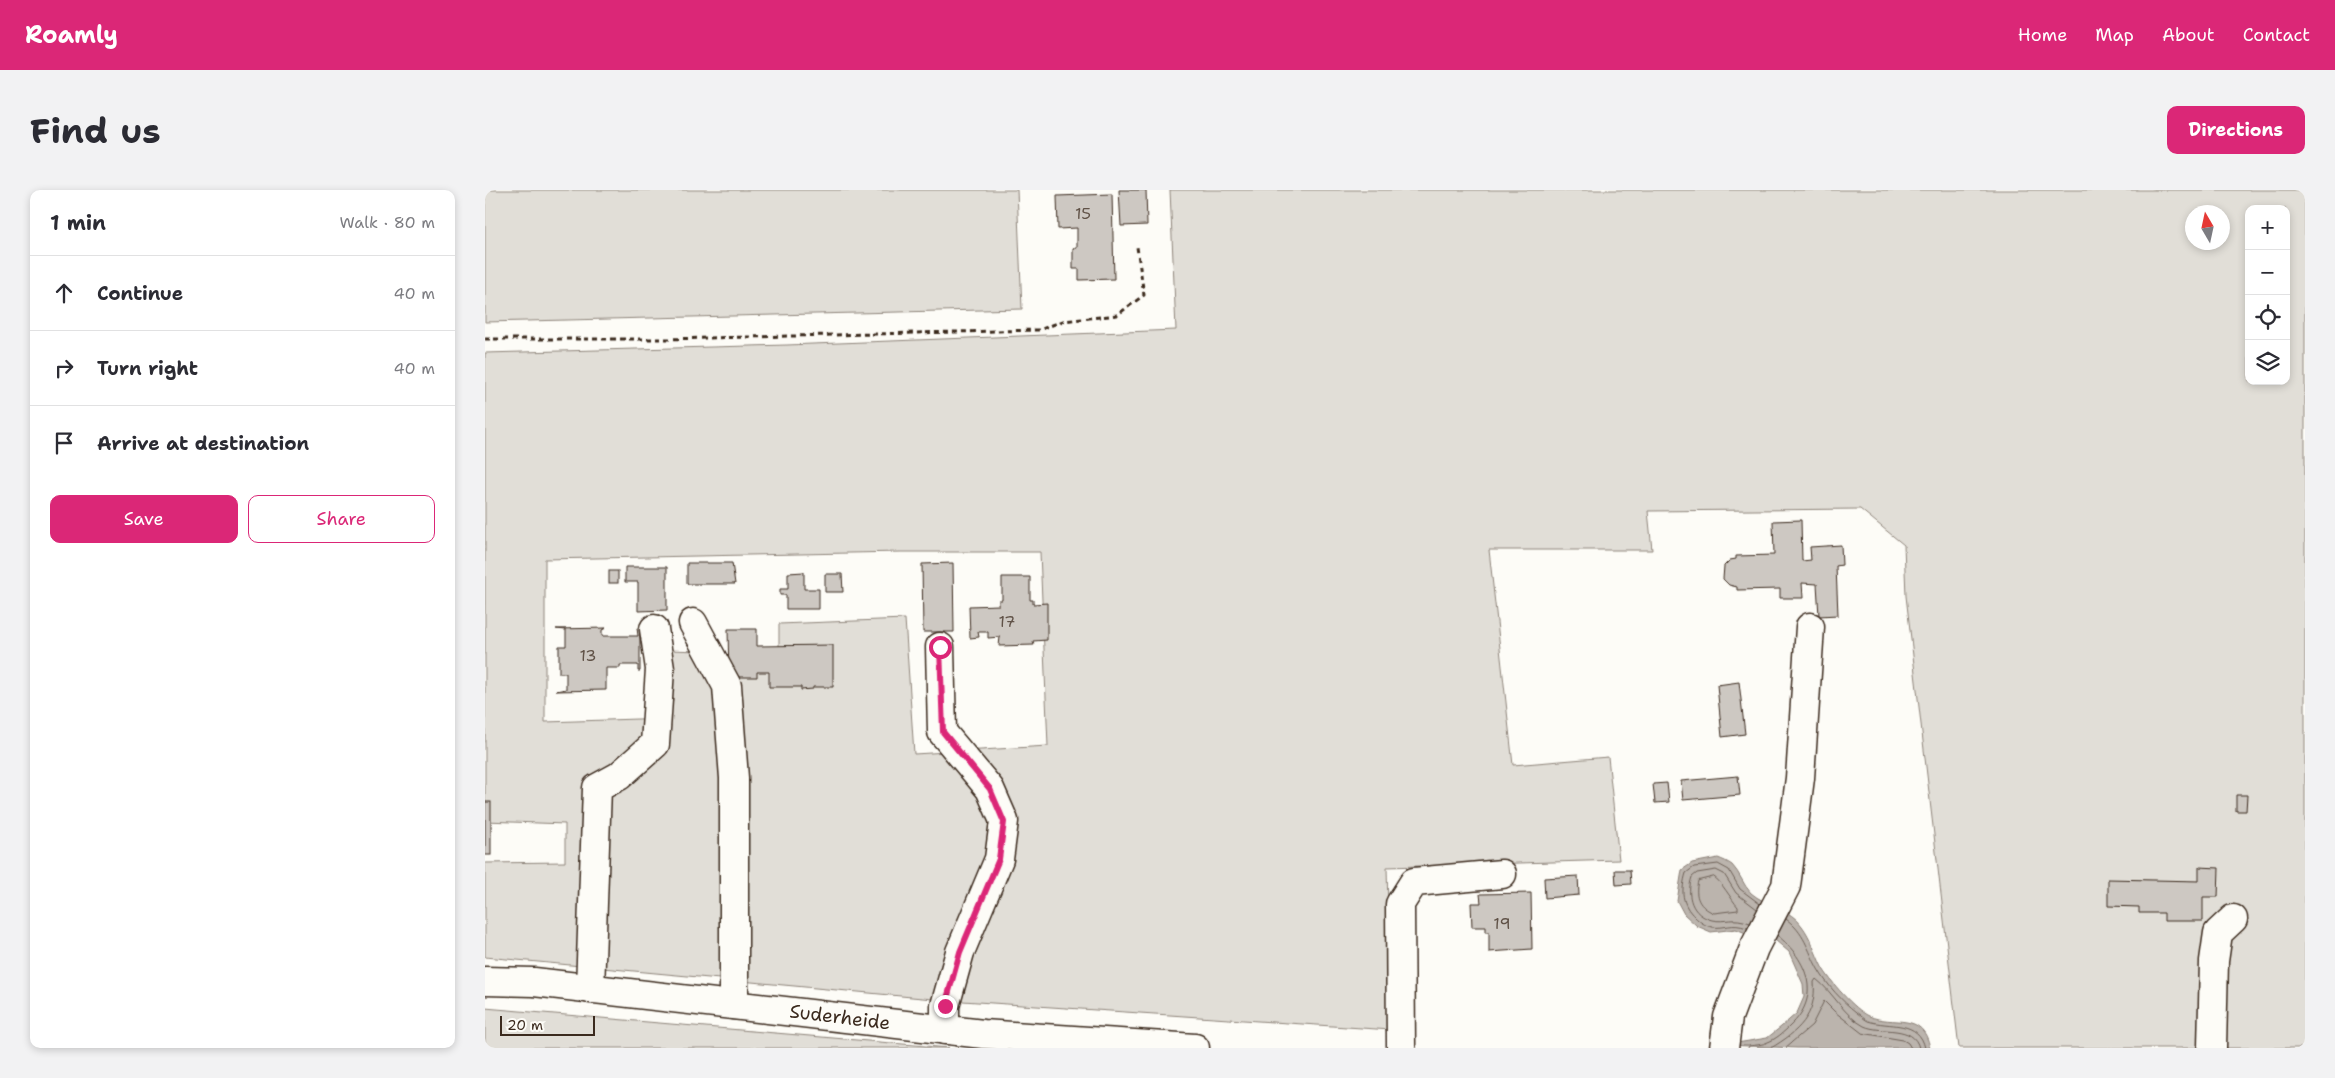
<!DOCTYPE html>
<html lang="en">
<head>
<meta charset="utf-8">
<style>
	body { margin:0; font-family:"Shantell Sans",sans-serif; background:#f2f2f3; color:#2b2b33 }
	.controls { position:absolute; right:15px; top:15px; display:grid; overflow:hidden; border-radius:10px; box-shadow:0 2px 8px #0003 }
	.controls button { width:45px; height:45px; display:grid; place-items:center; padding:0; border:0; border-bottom:1px solid #e1e1e2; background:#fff; color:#2b2b33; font:25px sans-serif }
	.compass { position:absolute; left:1700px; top:15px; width:45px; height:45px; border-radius:50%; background:#fff; box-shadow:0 2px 8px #0003; rotate:351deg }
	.scale { position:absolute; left:15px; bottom:12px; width:95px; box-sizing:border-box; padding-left:5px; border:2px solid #3b2a1e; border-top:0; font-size:14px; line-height:18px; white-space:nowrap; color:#3b2a1e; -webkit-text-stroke:4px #fdfcf7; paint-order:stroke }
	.stop { position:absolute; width:15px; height:15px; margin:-11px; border:4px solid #db2777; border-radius:50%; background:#fff }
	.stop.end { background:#db2777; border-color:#fff; box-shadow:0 1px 5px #0008 }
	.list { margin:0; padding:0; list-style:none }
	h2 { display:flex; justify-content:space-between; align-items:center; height:65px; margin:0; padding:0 20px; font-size:21px }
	h2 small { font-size:16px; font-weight:400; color:#7c7c81 }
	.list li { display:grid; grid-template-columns:32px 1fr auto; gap:15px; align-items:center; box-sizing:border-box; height:75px; padding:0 20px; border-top:1px solid #e1e1e2 }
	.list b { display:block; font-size:19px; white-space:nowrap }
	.list em { font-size:16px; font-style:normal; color:#7c7c81 }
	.actions { display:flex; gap:10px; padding:15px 20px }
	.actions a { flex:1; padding:11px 0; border:1px solid #db2777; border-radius:10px; text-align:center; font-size:18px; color:#db2777 }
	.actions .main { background:#db2777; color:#fff }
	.icon { flex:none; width:28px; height:28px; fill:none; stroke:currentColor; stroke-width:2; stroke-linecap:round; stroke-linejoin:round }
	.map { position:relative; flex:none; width:1820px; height:858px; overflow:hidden; border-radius:10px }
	header { display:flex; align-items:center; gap:30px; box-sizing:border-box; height:70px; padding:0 25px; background:#db2777; color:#fff }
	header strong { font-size:24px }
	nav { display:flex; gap:28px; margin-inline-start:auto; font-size:18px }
	.intro { display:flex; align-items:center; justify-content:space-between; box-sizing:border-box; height:120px; padding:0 30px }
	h1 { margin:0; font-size:35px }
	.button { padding:12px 22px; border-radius:10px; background:#db2777; color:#fff; font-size:18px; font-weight:700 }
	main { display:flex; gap:30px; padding:0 30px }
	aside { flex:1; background:#fff; border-radius:10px; box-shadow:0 2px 8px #0003 }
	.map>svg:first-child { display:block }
	.green { fill:#e1ded7; stroke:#8e847a; fill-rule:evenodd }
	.water { fill:#bbb4ad; stroke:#887d74 }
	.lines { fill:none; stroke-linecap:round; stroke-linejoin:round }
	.shore { stroke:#6e6157; stroke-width:1 }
	.building { fill:#cdc8c2; stroke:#3b2a1e }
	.minor-casing { stroke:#3b2a1e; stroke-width:31 }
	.path { stroke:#3b2a1e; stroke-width:3; stroke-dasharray:5 4; stroke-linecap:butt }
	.minor { stroke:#fdfcf7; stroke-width:28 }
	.route { stroke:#db2777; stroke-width:6 }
	.labels { text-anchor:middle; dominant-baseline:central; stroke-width:4.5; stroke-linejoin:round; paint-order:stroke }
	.number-label { font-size:16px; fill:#605247 }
	.street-label { font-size:19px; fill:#3b2a1e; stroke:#fdfcf7 }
</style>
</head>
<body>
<header>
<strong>Roamly</strong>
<nav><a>Home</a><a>Map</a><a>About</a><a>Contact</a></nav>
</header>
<div class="intro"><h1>Find us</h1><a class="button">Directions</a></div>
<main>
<aside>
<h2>1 min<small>Walk · 80 m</small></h2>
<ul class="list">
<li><svg class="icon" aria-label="ahead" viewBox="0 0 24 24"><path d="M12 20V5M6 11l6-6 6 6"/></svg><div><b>Continue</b></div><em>40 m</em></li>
<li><svg class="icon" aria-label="right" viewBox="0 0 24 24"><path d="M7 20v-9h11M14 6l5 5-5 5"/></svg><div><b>Turn right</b></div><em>40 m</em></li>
<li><svg class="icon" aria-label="arrive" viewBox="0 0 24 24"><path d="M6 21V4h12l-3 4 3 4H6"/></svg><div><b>Arrive at destination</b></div></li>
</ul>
<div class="actions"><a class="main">Save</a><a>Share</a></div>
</aside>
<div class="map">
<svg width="1820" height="858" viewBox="0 0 1820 858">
	<rect width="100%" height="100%" fill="#fdfcf7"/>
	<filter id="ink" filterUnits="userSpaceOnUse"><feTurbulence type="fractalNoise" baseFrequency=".02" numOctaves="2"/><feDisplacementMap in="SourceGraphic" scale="10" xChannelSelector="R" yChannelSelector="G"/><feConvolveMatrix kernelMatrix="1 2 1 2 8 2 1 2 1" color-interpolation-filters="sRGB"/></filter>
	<g filter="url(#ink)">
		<g class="green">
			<polygon points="0,0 532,0 537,119 0,132"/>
			<path d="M685 0H1820V858H1474L1421 406 1419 355 1375 319 1163 321 1167 360H1004L1028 575 1123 567 1134 670 902 677 906 840 448 809 0 767V673L80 672V634L0 631V163L302 155 691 140ZM1764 19H1801V191H1764ZM1708 22H1738V52H1708ZM416 362H555L563 556 429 564 420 429 294 434V470H220L216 461 183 460 184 528 60 532V369Z"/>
			<polygon points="0,818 464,858 0,858"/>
		</g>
		<path class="water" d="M1233 668C1238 670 1243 672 1247 675 1255 683 1258 695 1266 703 1281 716 1306 719 1317 736 1326 748 1330 763 1337 777 1345 791 1369 819 1384 826 1408 837 1438 820 1445 858H1312L1240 855 1282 848 1296 837 1312 823 1319 807 1318 794 1304 762 1290 750 1271 747 1251 739 1226 742 1212 736 1199 724 1192 711 1197 680 1207 673Z"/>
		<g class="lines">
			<g class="shore">
				<path d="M1229 687C1236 691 1246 709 1253 717V720L1229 723C1214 717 1209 707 1213 691Z"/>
				<path d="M1301 729C1320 743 1322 759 1333 779 1342 795 1357 811 1371 822 1375 825 1379 829 1383 831 1404 838 1434 829 1440 858"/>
				<path d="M1265 733C1247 726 1241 733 1227 730 1206 725 1201 705 1207 687L1212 683 1231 680 1239 684 1251 703 1272 719"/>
				<path d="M1262 738C1246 732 1241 739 1227 737 1220 736 1214 731 1210 727 1196 714 1196 700 1201 683L1209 677 1233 674 1244 680 1255 699 1275 714"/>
				<path d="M1263 858 1264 856C1270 855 1278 855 1283 852 1291 849 1299 842 1305 836 1337 807 1323 770 1292 745"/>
				<path d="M1286 858C1313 842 1332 825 1329 792L1331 789C1349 803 1358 825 1379 836 1396 844 1429 834 1434 858"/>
				<polyline points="1300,858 1327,835 1339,811 1350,822 1377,843 1418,850 1423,853 1426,858"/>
			</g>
		</g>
		<g class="building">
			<polygon points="634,0 661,0 662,35 636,36"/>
			<polygon points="627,4 629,89 594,90 594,79 588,79 588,58 592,58 592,38 573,39 572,6"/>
			<polygon points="1316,330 1317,371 1326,370 1325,357 1356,355 1357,375 1351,376 1353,425 1334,426 1332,394 1317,393 1318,408 1295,408 1295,399 1252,400 1252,397 1244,395 1238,389 1239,376 1245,370 1251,369 1251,366 1289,365 1288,331"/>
			<polygon points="202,373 247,373 250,394 202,394"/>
			<polygon points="468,373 469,442 438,442 437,374"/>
			<polygon points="140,377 182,377 182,420 153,421 153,392 140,392"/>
			<rect x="124" y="381" width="9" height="12"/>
			<polygon points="319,382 319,399 334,399 334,419 301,419 301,405 295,405 295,399 303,399 303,383"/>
			<polygon points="340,384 357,384 358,402 340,402"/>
			<polygon points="517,387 545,387 545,410 548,410 548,414 562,413 562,450 548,451 549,455 514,456 515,447 503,448 503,442 493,442 494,447 485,448 484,416 514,415 514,410 517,410"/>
			<polygon points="121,438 117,440 117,446 153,446 152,438 155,438 155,481 153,481 153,475 135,475 135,478 121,478 121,500 71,501 81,499 81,483 74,483 74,456 81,456 81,440 71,439"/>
			<polygon points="243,439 272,439 272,456 348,455 348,497 328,497 328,499 316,500 316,497 284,497 284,482 272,482 272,487 244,487"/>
			<polygon points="1254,492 1260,544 1237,547 1232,495"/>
			<polygon points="1253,586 1255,605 1198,610 1196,591"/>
			<polygon points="1182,593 1184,612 1170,613 1168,594"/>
			<polygon points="1751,605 1762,605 1761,621 1751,621"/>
			<rect x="0" y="612" width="6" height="53"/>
			<polygon points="1714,677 1734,678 1733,707 1718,707 1718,731 1679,731 1679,723 1654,723 1654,717 1623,716 1623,689 1714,691"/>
			<polygon points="1130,680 1145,680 1146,694 1131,695"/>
			<polygon points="1093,686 1094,705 1060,708 1059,688"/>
			<polygon points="1046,703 1047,759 1004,762 1004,742 1001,742 1001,737 987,737 986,713 996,713 995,704"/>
		</g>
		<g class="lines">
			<g class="minor-casing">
				<g id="minor">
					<polyline points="208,433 242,496 249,588 249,815"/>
					<polyline points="455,457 457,542 505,599 519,631 514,669 475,762 460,816 460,840"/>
					<polyline points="0,791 49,792 498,844 710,858"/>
					<polyline points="105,799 112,598 134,586 170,554 175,479 169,439"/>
					<polyline points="916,858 915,714 929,692 1017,684"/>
					<polyline points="1239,858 1243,827 1269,758 1301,696 1315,588 1325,437"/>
					<polyline points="1727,858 1729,771 1733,743 1748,729"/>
				</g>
			</g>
			<polyline class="path" points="0,149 182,149 554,140 578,131 632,125 659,105 652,57"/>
			<use href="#minor" class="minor"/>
		</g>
	</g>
	<g class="lines" filter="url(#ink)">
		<polyline class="route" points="455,457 458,542 505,599 519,632 514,669 475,762 460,816"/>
	</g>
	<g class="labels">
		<g class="number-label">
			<text x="598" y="23">15</text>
			<text x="522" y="431">17</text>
			<text x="103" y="465">13</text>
			<text x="1017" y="733">19</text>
		</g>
		<g class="street-label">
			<text transform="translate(355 827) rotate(7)">Suderheide</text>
		</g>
	</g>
</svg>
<div class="controls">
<button>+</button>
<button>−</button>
<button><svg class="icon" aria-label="locate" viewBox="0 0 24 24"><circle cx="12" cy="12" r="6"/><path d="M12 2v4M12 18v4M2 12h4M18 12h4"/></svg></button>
<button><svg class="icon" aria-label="layers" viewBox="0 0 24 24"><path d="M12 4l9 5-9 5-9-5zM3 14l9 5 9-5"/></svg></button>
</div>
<svg class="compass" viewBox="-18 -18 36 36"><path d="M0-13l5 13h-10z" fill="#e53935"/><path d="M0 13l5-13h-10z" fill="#7c7c81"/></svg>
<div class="scale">20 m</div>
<div class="stop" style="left:455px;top:457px"></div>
<div class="stop end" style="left:460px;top:816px"></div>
</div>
</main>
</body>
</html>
